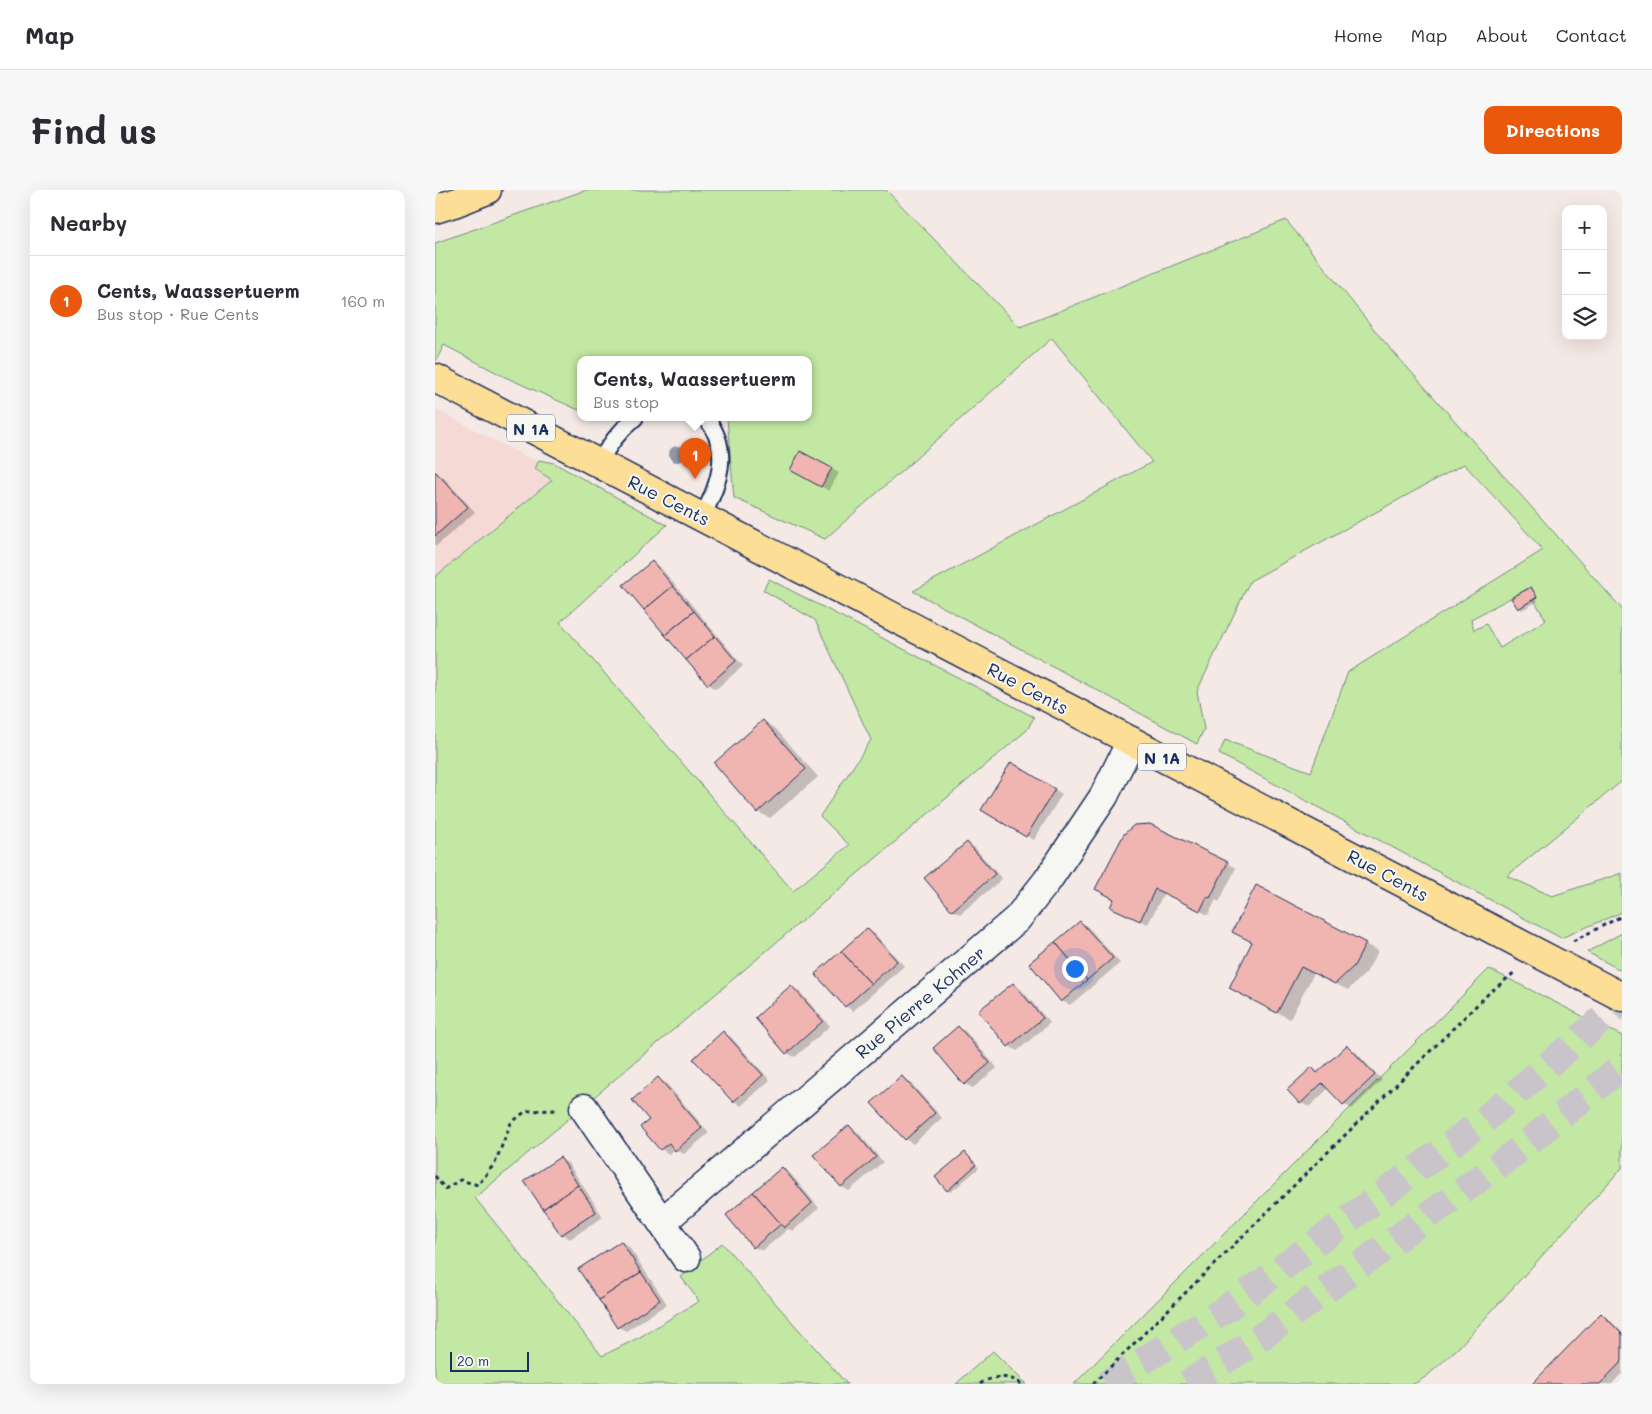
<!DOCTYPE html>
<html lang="en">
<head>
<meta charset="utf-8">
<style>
	body { margin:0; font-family:Mali,sans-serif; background:#f7f7f7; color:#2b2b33 }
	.controls { position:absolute; right:15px; top:15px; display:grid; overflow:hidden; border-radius:10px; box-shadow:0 5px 20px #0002 }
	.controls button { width:45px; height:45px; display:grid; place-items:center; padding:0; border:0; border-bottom:1px solid #e1e1e2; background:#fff; color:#2b2b33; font:25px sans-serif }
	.scale { position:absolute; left:15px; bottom:12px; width:79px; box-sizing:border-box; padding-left:5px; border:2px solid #1b2f5e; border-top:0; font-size:14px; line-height:18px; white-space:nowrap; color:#1b2f5e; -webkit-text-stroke:4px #f6f6f2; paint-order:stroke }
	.you { position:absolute; left:639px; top:778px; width:18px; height:18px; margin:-12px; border:4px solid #fff; border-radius:50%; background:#1a73e8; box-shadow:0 0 0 8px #1a73e833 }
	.badge { display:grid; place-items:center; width:32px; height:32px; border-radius:50%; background:#ea580c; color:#fff; font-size:16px; font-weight:700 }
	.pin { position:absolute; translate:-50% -41px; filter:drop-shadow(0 1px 2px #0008) }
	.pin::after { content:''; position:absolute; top:26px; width:18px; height:15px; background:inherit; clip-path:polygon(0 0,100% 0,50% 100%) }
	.popup { position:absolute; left:142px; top:166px; width:235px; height:65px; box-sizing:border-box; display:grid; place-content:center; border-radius:10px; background:#fff; filter:drop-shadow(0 1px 4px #0005); font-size:16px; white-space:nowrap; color:#7c7c81 }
	.popup b { font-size:19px; color:#2b2b33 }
	.popup::after { content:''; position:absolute; left:50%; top:100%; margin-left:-10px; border:10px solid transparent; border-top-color:#fff }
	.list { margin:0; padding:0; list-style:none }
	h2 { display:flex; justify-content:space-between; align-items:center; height:65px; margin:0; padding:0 20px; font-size:21px }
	h2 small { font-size:16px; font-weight:400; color:#7c7c81 }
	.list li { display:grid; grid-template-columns:32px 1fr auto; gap:15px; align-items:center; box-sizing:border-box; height:90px; padding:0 20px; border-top:1px solid #e1e1e2 }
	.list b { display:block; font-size:19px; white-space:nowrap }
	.list p { margin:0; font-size:16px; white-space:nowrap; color:#7c7c81 }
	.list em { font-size:16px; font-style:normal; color:#7c7c81 }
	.icon { flex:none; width:28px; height:28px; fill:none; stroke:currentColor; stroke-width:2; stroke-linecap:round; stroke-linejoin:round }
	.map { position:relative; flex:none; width:1187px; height:1194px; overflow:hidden; border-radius:10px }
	header { display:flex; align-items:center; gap:30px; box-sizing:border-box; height:70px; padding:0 25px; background:#fff; border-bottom:1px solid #e1e1e2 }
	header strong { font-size:24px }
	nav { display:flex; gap:28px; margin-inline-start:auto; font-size:18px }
	.intro { display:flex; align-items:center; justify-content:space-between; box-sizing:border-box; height:120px; padding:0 30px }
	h1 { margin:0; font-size:35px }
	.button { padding:12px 22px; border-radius:10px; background:#ea580c; color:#fff; font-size:18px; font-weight:700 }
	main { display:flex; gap:30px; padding:0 30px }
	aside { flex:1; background:#fff; border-radius:10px; box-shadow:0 5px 20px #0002 }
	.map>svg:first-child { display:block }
	.built { fill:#f4d9d5 }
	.green { fill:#c3e8a3; stroke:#6f8c80; fill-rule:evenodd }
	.shadow { fill:#0003 }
	.building { fill:#f0b5b0; stroke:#1b2f5e }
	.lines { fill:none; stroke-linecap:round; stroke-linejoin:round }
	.motorway-tunnel { stroke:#c9c4ca; stroke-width:28; stroke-dasharray:28 14; stroke-linecap:butt }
	.service-casing { stroke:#1b2f5e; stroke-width:19 }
	.minor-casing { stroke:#1b2f5e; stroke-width:31 }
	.primary-casing { stroke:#1b2f5e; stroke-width:31 }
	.path { stroke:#1b2f5e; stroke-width:3; stroke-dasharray:4 4; stroke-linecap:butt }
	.service { stroke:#f6f6f2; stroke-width:15 }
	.minor { stroke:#f6f6f2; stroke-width:28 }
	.primary { stroke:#fdde96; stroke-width:28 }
	.tree { fill:#9097a2 }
	.labels { text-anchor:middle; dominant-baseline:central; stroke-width:4; stroke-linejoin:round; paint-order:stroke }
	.shield { fill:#f6f6f2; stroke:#5d6b8a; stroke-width:1 }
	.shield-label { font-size:16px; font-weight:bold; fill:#1b2f5e }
	.street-label { font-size:18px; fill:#1b2f5e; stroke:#f6f6f2 }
</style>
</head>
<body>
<header>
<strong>Map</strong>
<nav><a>Home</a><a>Map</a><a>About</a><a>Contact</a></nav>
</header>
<div class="intro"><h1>Find us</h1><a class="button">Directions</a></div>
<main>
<aside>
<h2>Nearby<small></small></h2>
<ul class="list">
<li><span class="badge">1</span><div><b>Cents, Waassertuerm</b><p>Bus stop · Rue Cents</p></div><em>160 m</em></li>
</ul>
</aside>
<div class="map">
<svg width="1187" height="1194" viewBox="0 0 1187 1194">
	<rect width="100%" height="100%" fill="#f5e9e5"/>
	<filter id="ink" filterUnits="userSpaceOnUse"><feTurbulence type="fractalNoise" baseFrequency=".02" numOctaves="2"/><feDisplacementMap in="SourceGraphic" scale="10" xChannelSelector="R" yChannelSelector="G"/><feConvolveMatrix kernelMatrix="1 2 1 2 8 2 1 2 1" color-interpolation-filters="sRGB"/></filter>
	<g filter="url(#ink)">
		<polygon class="built" points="0,219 95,269 104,270 100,279 117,289 0,387"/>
		<g class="green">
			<path d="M151 0H451L585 137 851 30 947 149 1187 419V591L1072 686 1117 706 1187 683V722L1126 748 784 564 790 550 876 582 913 482 1108 360 1029 274 815 391 762 501 769 539 762 554 478 401 717 272 617 148 390 349 299 308 292 228H374V170H146V221L70 187 9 155 1 171 0 170V53ZM1096 397 1102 407 1099 410 1111 430 1065 458 1051 434 1039 440 1036 429Z"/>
			<polygon points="104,270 119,273 232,335 125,432 358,701 414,655 385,626 436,550 380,430 328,400 334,389 599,527 592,540 40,1008 167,1166 205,1147 264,1111 246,1087 287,1053 412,1194 0,1194 0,387 117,290 100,279"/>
			<polygon points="1187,743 1187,781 1152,762"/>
			<polygon points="1054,779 1187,846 1187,978 1023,1158 992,1186 979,1194 639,1194"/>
			<polygon points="558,1161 591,1194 521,1194"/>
		</g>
		<g class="shadow">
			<polygon points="366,262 404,283 394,301 357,280"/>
			<polygon points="1,283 9,288 40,322 0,357"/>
			<polygon points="217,372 225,377 308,476 281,499 273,494"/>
			<polygon points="1096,398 1103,411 1087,420 1084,418"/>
			<polygon points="328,531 340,538 383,587 335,628 323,622"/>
			<polygon points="576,573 627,604 599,650 548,619"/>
			<polygon points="715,635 801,678 784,712 781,710 773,725 729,703 713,734 684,721"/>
			<polygon points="532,653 540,658 567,689 525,724 517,720"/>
			<polygon points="822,697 943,761 931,783 913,800 879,783 855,829 807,804 818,752"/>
			<polygon points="645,732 653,737 685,773 635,815 627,811"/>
			<polygon points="432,739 440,744 469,776 418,821 410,816"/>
			<polygon points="578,794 586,799 615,833 582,861 574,856 545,821"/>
			<polygon points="356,797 364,801 395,836 360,867 352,863"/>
			<polygon points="523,837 531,842 562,878 538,898 530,894"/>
			<polygon points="289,843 296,847 335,890 306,916 299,911"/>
			<polygon points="912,856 920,861 947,890 917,919 909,914 894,898 874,917 866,913 877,878 884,883"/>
			<polygon points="467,887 475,892 507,928 478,954 471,949"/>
			<polygon points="223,889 231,893 274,943 249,964 240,959 234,964 226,959 207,937 216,930"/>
			<polygon points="414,936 422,941 448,972 414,1001 406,996"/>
			<polygon points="530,963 544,978 516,1002 512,1000"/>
			<polygon points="125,969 133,973 168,1027 135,1049 127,1044"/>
			<polygon points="347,979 355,983 384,1018 358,1041 353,1039 327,1061 319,1057"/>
			<polygon points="186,1052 194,1057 232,1114 191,1141 183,1137"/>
			<polygon points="1166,1125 1174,1129 1187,1142 1187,1183 1177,1194 1099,1194"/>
		</g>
		<g class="building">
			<polygon points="365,261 397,278 386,297 355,280"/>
			<polygon points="0,282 1,282 33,317 0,346"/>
			<polygon points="217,371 238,396 209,420 188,395"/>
			<polygon points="238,396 259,421 230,445 209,420"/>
			<polygon points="1096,397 1102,407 1083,419 1076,408"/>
			<polygon points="259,421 280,446 251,470 230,445"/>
			<polygon points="280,446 301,471 273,495 251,470"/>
			<polygon points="328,530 371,579 322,623 279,573"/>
			<polygon points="576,572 620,599 591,647 546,620"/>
			<polygon points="715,634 793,672 775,708 772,707 765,721 720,699 705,731 675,717 679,709 660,699 689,644 699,635"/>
			<polygon points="532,652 560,684 517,721 489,688"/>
			<polygon points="821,695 931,753 919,776 900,794 866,777 842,823 794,798 817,752 797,742"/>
			<polygon points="645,731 678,768 652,790 620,752"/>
			<polygon points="432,738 462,771 436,794 406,761"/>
			<polygon points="620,752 652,790 626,812 594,773"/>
			<polygon points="406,761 436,794 410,817 380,784"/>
			<polygon points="578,793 608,828 573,857 543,821"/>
			<polygon points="356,795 388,831 351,864 320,828"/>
			<polygon points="523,836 555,873 529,895 498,858"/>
			<polygon points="288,841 328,885 298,912 258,869"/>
			<polygon points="912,855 940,885 908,915 887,893 865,914 852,900 877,877 882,883"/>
			<polygon points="467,886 500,923 470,950 436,913"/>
			<polygon points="223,887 267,938 240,961 234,953 225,960 205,937 214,930 197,910"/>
			<polygon points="414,935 441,967 406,997 378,965"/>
			<polygon points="530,962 541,975 512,1001 500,987"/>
			<polygon points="125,967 143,995 108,1019 89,991"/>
			<polygon points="347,977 377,1013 349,1038 318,1002"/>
			<polygon points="143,995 161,1022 126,1045 108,1019"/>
			<polygon points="318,1002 346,1034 318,1058 291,1025"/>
			<polygon points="186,1051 206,1082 164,1110 143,1079"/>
			<polygon points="206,1082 225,1110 182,1138 164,1110"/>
			<polygon points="1166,1123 1187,1144 1187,1171 1165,1194 1097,1194"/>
		</g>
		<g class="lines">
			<g class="motorway-tunnel">
				<polyline points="671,1194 791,1119 1049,930 1187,812"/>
				<polyline points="752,1194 816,1154 1077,965 1187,877"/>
			</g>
			<g class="service-casing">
				<g id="service">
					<path d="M164 274C173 255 184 241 200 228"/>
					<path d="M267 327C284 295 297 260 271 228"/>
				</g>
			</g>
			<g class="minor-casing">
				<g id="minor">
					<polyline points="149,918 251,1068"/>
					<polyline points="227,1032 582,729 612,691 669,606 696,551"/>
				</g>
			</g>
			<g class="primary-casing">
				<g id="primary">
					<polyline points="0,19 19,13 52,0"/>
					<polyline points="0,188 1187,807"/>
				</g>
			</g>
			<g class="path">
				<polyline points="1138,751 1187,726"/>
				<polyline points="0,986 10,999 25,990 43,995 60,973 76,933 91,921 123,920"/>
				<path d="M545 1194C557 1186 573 1184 586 1194"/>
				<polyline points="658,1194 1053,804 1080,782"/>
			</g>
			<use href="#service" class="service"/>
			<use href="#minor" class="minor"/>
			<use href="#primary" class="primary"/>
		</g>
		<circle class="tree" cx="242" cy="264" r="8"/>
	</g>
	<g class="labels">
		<g class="shield">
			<rect x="72" y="224.5" width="48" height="27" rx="4"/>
			<rect x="703" y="553.5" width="48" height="27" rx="4"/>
		</g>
		<g class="shield-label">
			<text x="96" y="238">N 1A</text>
			<text x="727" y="567">N 1A</text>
		</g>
		<g class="street-label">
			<text transform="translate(234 310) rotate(27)">Rue Cents</text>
			<text transform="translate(593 498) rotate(28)">Rue Cents</text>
			<text transform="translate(953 685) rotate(28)">Rue Cents</text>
			<text transform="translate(485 812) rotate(-40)">Rue Pierre Kohner</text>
		</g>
	</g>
</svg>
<div class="controls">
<button>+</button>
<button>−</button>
<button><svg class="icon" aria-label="layers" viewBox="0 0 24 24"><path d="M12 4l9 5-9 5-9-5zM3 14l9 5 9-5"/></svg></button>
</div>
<div class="scale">20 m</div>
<div class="you"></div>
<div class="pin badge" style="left:260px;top:289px">1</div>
<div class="popup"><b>Cents, Waassertuerm</b>Bus stop</div>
</div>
</main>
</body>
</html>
